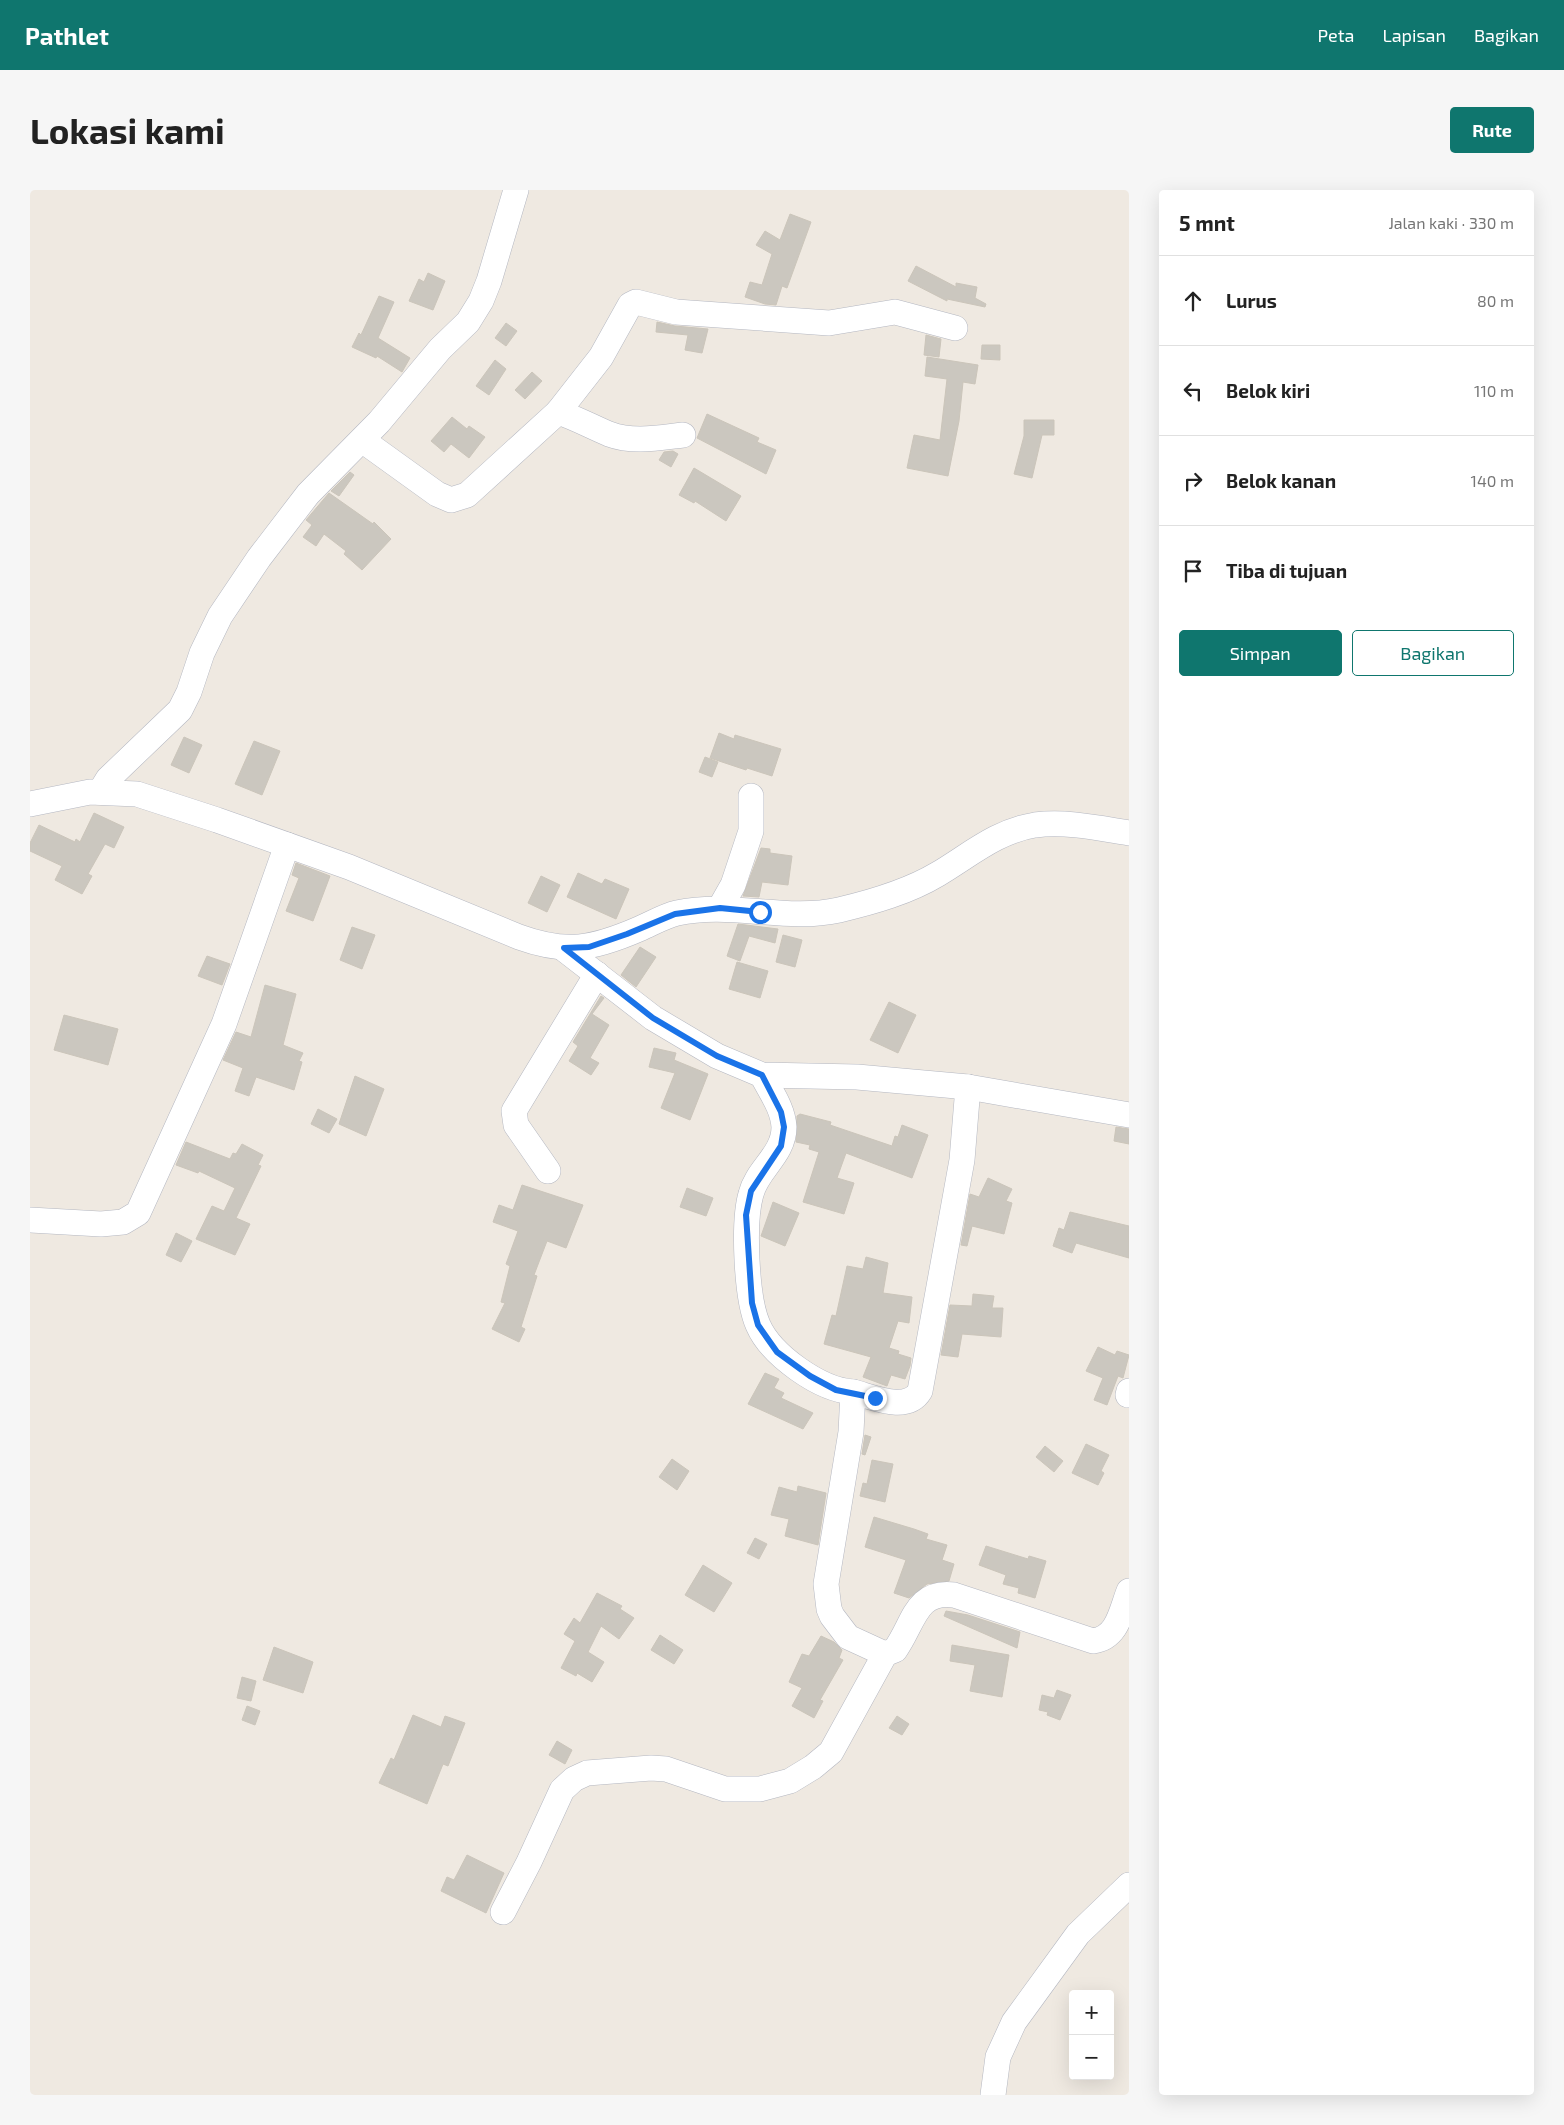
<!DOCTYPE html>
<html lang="id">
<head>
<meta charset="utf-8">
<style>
	body { margin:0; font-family:"Exo 2",sans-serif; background:#f6f6f6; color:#222 }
	.controls { position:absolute; right:15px; bottom:15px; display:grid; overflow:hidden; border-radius:5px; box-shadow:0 5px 20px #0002 }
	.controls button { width:45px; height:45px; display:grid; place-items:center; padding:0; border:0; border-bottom:1px solid #e0e0e0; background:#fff; color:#222; font:25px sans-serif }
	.stop { position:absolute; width:15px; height:15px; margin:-11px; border:4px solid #1a73e8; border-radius:50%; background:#fff }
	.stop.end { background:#1a73e8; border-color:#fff; box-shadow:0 1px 5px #0008 }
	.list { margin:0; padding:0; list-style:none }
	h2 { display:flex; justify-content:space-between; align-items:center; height:65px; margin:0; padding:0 20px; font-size:21px }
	h2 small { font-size:16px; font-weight:400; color:#767676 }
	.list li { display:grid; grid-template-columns:32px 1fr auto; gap:15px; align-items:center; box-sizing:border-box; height:90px; padding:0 20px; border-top:1px solid #e0e0e0 }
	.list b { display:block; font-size:19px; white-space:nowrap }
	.list em { font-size:16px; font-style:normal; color:#767676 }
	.actions { display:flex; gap:10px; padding:15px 20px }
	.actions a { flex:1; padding:11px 0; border:1px solid #0f766e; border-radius:5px; text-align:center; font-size:18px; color:#0f766e }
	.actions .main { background:#0f766e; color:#fff }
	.icon { flex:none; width:28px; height:28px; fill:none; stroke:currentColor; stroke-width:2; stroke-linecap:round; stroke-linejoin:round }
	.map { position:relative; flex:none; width:1099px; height:1905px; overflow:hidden; border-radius:5px }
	header { display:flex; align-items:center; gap:30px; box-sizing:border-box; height:70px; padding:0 25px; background:#0f766e; color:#fff }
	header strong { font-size:24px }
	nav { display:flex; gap:28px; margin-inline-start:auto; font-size:18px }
	.intro { display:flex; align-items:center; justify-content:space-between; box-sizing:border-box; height:120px; padding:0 30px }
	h1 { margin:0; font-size:35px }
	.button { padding:12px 22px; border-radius:5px; background:#0f766e; color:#fff; font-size:18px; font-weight:700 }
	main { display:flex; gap:30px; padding:0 30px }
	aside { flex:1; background:#fff; border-radius:5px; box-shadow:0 5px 20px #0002 }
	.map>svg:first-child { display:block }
	.building { fill:#cbc7bf; stroke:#cbc5ba }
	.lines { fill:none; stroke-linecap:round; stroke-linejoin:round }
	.minor-casing { stroke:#b4b7c1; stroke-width:26 }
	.minor { stroke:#fff; stroke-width:25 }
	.route { stroke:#1a73e8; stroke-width:6 }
</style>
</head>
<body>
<header>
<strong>Pathlet</strong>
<nav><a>Peta</a><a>Lapisan</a><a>Bagikan</a></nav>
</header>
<div class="intro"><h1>Lokasi kami</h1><a class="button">Rute</a></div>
<main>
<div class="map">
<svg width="1099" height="1905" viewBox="0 0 1099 1905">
	<rect width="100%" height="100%" fill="#efe9e1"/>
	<g class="building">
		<polygon points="760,24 781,32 757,98 752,96 746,115 735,114 715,107 720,92 732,95 742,64 726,55 735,41 750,50"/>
		<polygon points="886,76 926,97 926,93 947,97 945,108 956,114 955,117 917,109 917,111 878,91"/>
		<polygon points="398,83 415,91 403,120 379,111 389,89 394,92"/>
		<polygon points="349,106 364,112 348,148 380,168 372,182 347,166 346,168 322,157 329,143 331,145"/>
		<polygon points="627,132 645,136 678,139 672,163 655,160 658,145 626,142"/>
		<polygon points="476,133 487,141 476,156 465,148"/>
		<polygon points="896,145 911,149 909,167 894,165"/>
		<polygon points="952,155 970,155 970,170 951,169"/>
		<polygon points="897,167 948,175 945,194 933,192 929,231 918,286 877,278 884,245 910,250 917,189 895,186"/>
		<polygon points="465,170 476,179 459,205 446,196"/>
		<polygon points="502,182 512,191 495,209 485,200"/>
		<polygon points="677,224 729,248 727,252 746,260 736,284 667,248"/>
		<polygon points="422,227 437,239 439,236 455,247 439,268 421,254 414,262 401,251"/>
		<polygon points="994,230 1024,230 1024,245 1012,245 1002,288 984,284 994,246"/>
		<polygon points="643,261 648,264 641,277 629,270 634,262"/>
		<polygon points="664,278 711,306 696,331 665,311 664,313 649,305"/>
		<polygon points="320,282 324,285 309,306 301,301"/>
		<polygon points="299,303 343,334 344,332 361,349 332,380 314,364 316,361 294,344 286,356 273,347 282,335 276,330"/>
		<polygon points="689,543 704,549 705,545 751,559 742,586 717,578 716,580 680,568"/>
		<polygon points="154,547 172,555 159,583 141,575"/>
		<polygon points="224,551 250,561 232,605 205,594"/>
		<polygon points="675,567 688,572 682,587 669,582"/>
		<polygon points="64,623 94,637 84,658 75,654 58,684 62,686 52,704 25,690 32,676 0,661 0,653 9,635 45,652 46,649 50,652"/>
		<polygon points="731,658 740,659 740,663 762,666 758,695 732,692 729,707 713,706"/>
		<polygon points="266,673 300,686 283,731 256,721 269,688 262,685"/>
		<polygon points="548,683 572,694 575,689 599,699 586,729 537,707"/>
		<polygon points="511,686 530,695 517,722 498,713"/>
		<polygon points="708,734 748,739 745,753 719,746 710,771 697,766"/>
		<polygon points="322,737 345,745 332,779 310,770"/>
		<polygon points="753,745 772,750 765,777 746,772"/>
		<polygon points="610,757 626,767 606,797 591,785"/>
		<polygon points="177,766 200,774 192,795 168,786"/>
		<polygon points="707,772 738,781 730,808 699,799"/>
		<polygon points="235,795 266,804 253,855 273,863 269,871 272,872 264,900 226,887 219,906 205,901 213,878 193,870 206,842 221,847"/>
		<polygon points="571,806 574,808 562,824 579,835 560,868 569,873 561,885 539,871 548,856 543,852"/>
		<polygon points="859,812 886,825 868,863 840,850"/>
		<polygon points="34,825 88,839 78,875 24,860"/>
		<polygon points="624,858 646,863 644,870 678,884 660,930 631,918 645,883 619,877"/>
		<polygon points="325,886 354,899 336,946 309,934"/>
		<polygon points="288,919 307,929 299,943 281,934"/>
		<polygon points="770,924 801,932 800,935 862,956 865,946 868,947 872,935 898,945 882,988 816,963 807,988 824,993 814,1024 773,1012 789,962 779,959 780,955 766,952 767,926"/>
		<polygon points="1086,937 1099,939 1099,954 1084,951"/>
		<polygon points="156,952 200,969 203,963 206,964 212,954 233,965 228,975 231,976 206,1028 220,1034 205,1065 166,1049 182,1016 194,1021 205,998 169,981 168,983 146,975"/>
		<polygon points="958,988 982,999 976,1011 982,1013 974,1044 942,1036 937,1056 931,1055 940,1004 949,1007"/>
		<polygon points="492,995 553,1015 536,1058 517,1051 504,1085 507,1086 491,1137 495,1139 489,1152 462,1139 475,1113 471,1112 480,1076 476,1074 488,1041 463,1032 469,1015 483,1020"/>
		<polygon points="657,998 683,1008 676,1026 650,1017"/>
		<polygon points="743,1012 769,1023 755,1056 731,1046"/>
		<polygon points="1040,1022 1099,1036 1099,1068 1046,1053 1042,1063 1023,1056 1029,1038 1034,1040"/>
		<polygon points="146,1043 162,1051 151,1072 136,1065"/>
		<polygon points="836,1067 858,1073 853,1103 882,1107 879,1133 868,1131 859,1158 869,1161 868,1164 881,1168 880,1176 875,1189 861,1185 857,1196 833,1187 841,1167 794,1154 802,1125 806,1126 817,1076 833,1079"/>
		<polygon points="943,1104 964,1106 962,1118 973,1118 971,1147 932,1144 928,1167 911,1165 920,1115 942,1116"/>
		<polygon points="1068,1157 1085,1165 1087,1161 1099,1165 1093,1188 1088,1186 1077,1215 1064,1210 1073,1188 1056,1181"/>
		<polygon points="735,1183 749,1189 744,1198 754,1203 751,1208 783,1223 773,1239 718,1214"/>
		<polygon points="835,1245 841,1247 835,1265 832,1264"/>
		<polygon points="1056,1254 1079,1265 1071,1281 1074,1283 1068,1295 1042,1283"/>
		<polygon points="1015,1256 1033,1271 1024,1282 1006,1267"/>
		<polygon points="642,1269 659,1281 647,1300 629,1287"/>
		<polygon points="842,1270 863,1274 855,1312 830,1306 833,1293 837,1294"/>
		<polygon points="768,1296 796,1303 788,1355 755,1346 759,1329 741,1325 749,1297 767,1302"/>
		<polygon points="844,1327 884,1339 898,1344 896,1349 917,1355 912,1370 924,1374 919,1391 897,1394 879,1408 864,1403 876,1370 835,1357"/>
		<polygon points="725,1348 737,1354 729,1369 717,1363"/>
		<polygon points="956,1356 998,1369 999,1366 1016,1371 1005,1408 988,1403 989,1398 973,1394 976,1385 949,1375"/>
		<polygon points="673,1375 702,1393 684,1422 655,1405"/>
		<polygon points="567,1403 592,1416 590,1419 604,1428 589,1449 571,1436 558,1462 574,1472 562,1492 547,1483 546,1486 531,1478 545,1451 534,1444 544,1428 550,1433"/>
		<polygon points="916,1421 938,1425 990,1442 987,1458 914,1426"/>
		<polygon points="630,1445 653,1460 644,1474 621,1460"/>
		<polygon points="791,1446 804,1452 812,1460 809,1468 813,1470 790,1510 793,1511 784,1528 762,1516 772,1498 759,1492 772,1464 779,1466"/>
		<polygon points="922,1455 979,1465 972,1507 940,1501 945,1475 920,1471"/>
		<polygon points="244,1457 283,1472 273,1503 233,1490"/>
		<polygon points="212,1487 226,1491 221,1511 207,1508"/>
		<polygon points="1027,1500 1041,1505 1030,1530 1017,1525 1018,1522 1009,1520 1012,1505 1024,1508"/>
		<polygon points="217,1516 230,1521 225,1535 212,1530"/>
		<polygon points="383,1525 411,1537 415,1526 435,1533 418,1576 413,1574 397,1614 349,1593 361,1568 364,1570"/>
		<polygon points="867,1526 879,1534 872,1545 859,1538"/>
		<polygon points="527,1551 542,1560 535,1574 519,1565"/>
		<polygon points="437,1665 474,1683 456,1723 411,1701 417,1687 424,1690"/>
	</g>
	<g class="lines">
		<g class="minor-casing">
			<g id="minor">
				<path d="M528 222C546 228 562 237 579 244 603 253 628 248 653 245"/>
				<polyline points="332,250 407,304 421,310 437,305 528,222 571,167 600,115 606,112 646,122 799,133 865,122 925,138"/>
				<polyline points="70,602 78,589 150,520 159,502 172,463 190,426 229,368 278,304 349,232 410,159 438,132 451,111 459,91 486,0"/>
				<path d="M0 614 60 602 107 604 187 630 319 677 489 747C536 764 563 759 609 739 621 734 634 726 647 723 701 711 755 732 809 720 843 712 878 702 908 684 940 665 967 641 1005 635 1036 631 1068 638 1099 643"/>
				<polyline points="690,718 703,695 721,641 721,606"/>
				<polyline points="534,759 623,828 687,866 732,885 827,887 938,897 1099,925"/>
				<path d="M732 885C740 901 753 918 754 937 754 965 727 979 721 1004 713 1031 716 1108 728 1135 741 1165 790 1200 823 1202L821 1242 796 1394 799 1419 802 1426 818 1447 855 1464 865 1460C884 1434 885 1400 924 1405L1063 1451C1088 1448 1091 1421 1099 1401"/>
				<polyline points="518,981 486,935 484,921 567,784"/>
				<polyline points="0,1030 71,1034 93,1032 108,1023 194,834 257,655"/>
				<path d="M823 1202C843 1207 877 1223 890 1201L932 970 938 897"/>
				<polyline points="1098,1205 1099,1201"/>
				<polyline points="473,1722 499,1672 532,1600 544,1589 557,1583 621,1578 636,1579 695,1599 730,1599 760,1591 783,1577 801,1562 855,1464"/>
				<polyline points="963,1905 968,1867 984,1832 1048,1744 1099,1695"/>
			</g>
		</g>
		<use href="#minor" class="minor"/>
	</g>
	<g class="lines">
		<polyline class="route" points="730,722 690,718 645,724 597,744 559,757 534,758 623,828 687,866 732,885 751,922 754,937 751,956 721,1001 716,1025 722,1113 728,1135 747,1162 780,1186 806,1200 845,1208"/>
	</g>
</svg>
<div class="controls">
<button>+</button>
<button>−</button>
</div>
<div class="stop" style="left:730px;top:722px"></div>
<div class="stop end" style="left:845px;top:1208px"></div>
</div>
<aside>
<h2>5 mnt<small>Jalan kaki · 330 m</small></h2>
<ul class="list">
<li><svg class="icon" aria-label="ahead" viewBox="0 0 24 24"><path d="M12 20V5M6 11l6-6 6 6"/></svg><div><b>Lurus</b></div><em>80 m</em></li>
<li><svg class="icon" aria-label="left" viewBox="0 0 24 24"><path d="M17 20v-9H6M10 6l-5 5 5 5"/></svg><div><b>Belok kiri</b></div><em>110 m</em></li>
<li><svg class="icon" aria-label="right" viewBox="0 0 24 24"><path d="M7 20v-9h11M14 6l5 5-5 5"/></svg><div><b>Belok kanan</b></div><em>140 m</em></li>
<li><svg class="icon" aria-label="arrive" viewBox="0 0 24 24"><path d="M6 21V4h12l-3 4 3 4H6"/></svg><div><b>Tiba di tujuan</b></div></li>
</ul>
<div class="actions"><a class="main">Simpan</a><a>Bagikan</a></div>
</aside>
</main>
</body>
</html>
